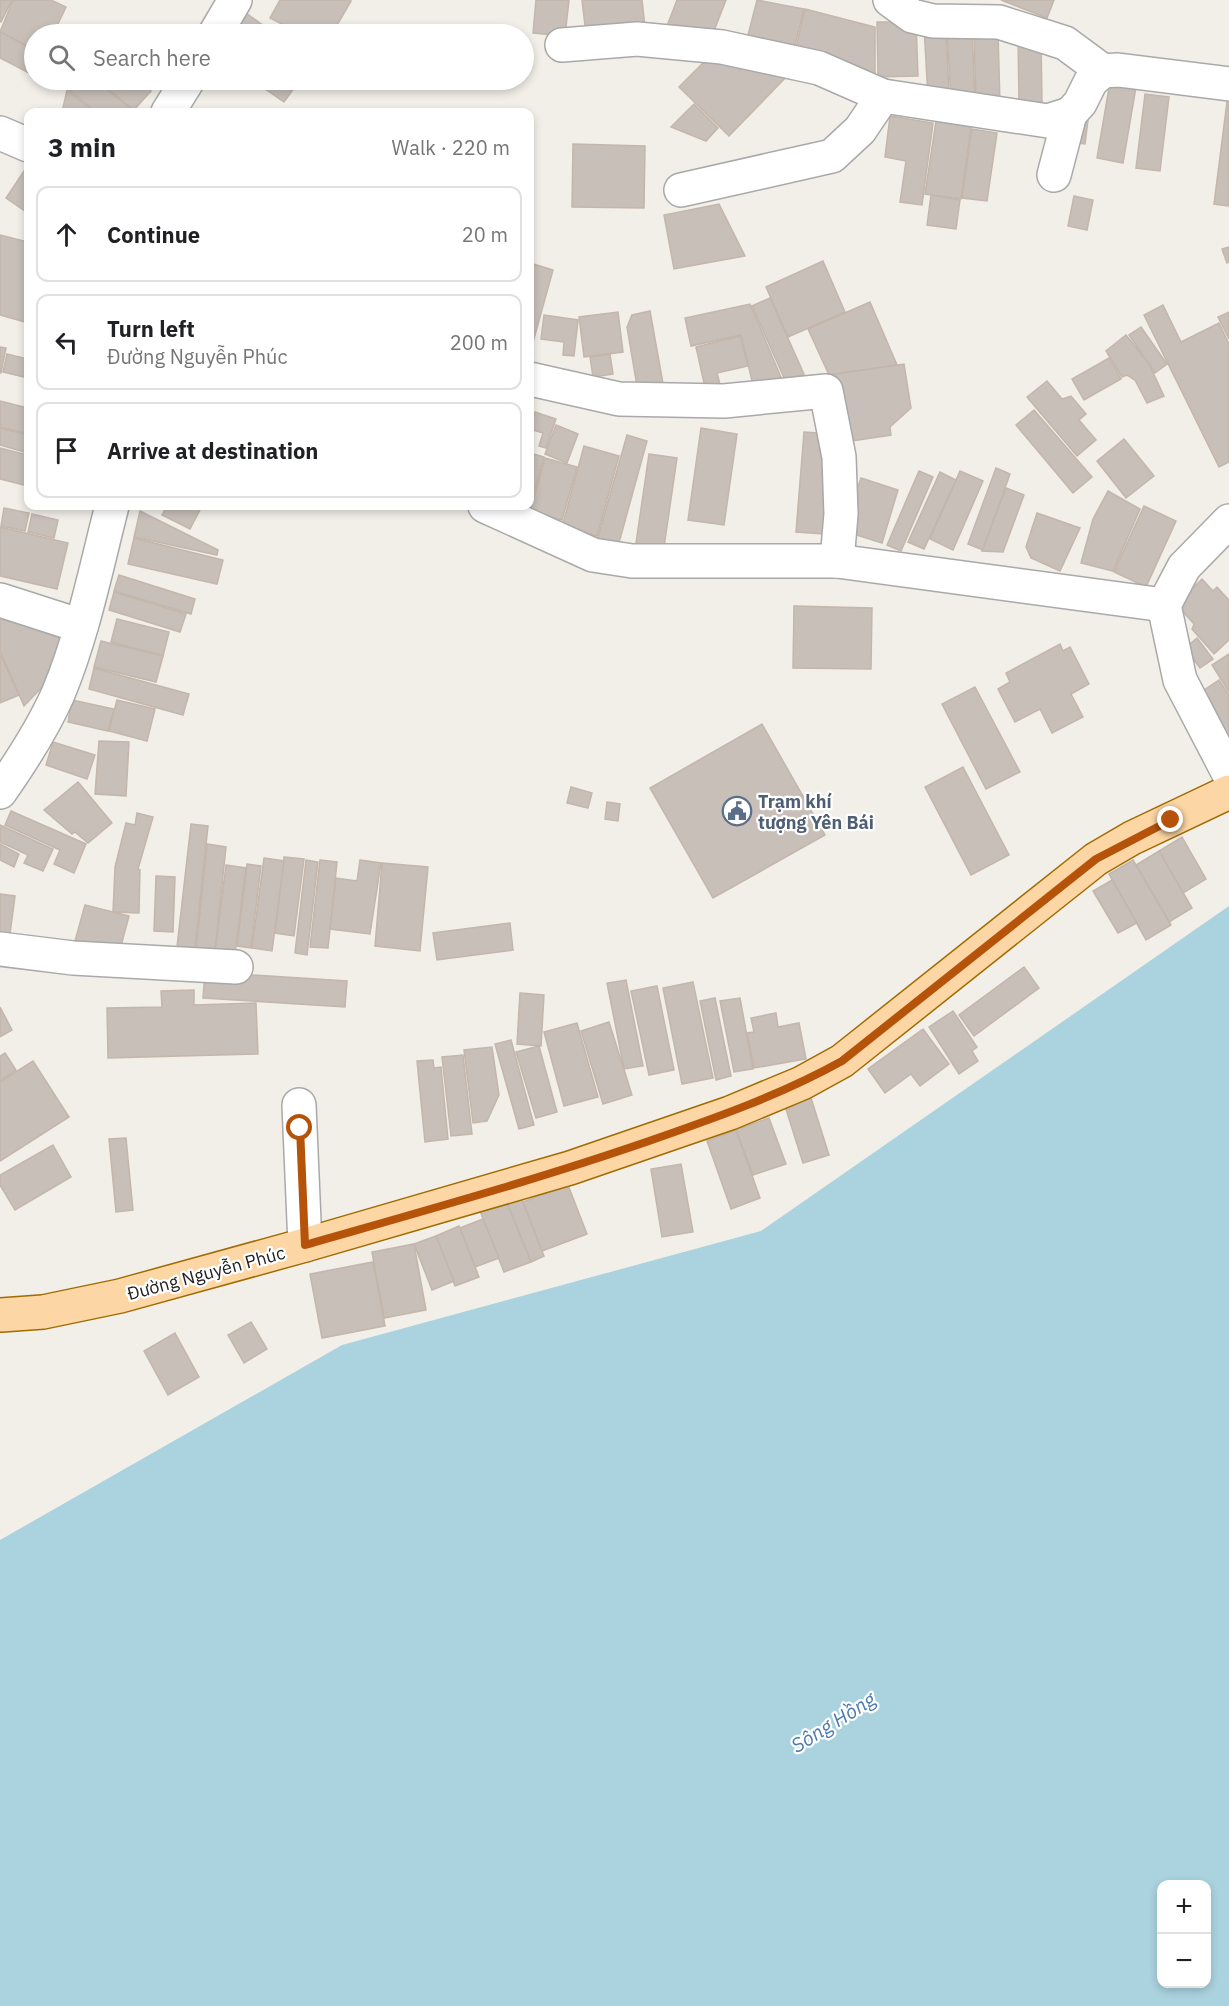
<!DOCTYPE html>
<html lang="en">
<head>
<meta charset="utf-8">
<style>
	body { margin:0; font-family:"IBM Plex Sans",sans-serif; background:#f2f2f2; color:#202124 }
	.controls { position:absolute; right:18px; bottom:18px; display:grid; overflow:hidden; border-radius:12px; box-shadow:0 3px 9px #0003 }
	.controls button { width:54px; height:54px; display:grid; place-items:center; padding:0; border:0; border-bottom:2px solid #e0e0e0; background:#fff; color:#202124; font:30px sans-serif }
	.stop { position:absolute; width:18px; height:18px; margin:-14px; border:4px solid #b45309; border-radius:50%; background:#fff }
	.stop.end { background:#b45309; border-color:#fff; box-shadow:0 2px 6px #0008 }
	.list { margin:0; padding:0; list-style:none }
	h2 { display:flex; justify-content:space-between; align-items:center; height:78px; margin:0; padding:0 24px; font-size:26px }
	h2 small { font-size:20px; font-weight:400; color:#757577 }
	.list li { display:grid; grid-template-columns:39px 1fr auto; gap:18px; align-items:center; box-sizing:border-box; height:96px; margin:0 12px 12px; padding:0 12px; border:2px solid #e0e0e0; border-radius:12px }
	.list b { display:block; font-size:22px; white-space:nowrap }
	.list p { margin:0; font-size:20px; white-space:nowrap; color:#757577 }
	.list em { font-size:20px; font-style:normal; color:#757577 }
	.icon { flex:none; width:33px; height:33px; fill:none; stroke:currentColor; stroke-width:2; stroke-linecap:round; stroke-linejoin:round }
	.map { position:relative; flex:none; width:1229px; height:2006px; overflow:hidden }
	.search { position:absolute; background:#fff; box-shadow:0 3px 9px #0003; left:24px; top:24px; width:510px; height:66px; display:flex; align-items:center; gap:15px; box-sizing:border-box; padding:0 21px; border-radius:33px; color:#757577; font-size:22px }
	.panel { position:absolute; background:#fff; box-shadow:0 3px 9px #0003; left:24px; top:108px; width:510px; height:402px; border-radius:12px }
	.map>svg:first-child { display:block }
	.water { fill:#aad3df; fill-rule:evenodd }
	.building { fill:#c7bfb8; stroke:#c4b6ab; stroke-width:1.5 }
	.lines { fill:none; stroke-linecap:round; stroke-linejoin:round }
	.minor-casing { stroke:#a9a9a9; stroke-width:36 }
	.major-casing { stroke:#a06b00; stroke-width:36 }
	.minor { stroke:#fff; stroke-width:33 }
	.major { stroke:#fcd6a4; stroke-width:33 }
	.route { stroke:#b45309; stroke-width:8 }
	.labels { text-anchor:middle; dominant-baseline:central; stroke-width:4.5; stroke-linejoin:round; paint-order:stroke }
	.service-label { font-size:18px; font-weight:bold; fill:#4e5e75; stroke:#fff; text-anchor:start }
	.street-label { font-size:18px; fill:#222; stroke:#fff }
	.water-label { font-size:20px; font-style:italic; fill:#4a7aab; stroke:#fff }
</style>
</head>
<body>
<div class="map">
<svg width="1229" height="2006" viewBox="0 0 1229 2006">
	<rect width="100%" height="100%" fill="#f2efe9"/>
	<path class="water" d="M1229 906V2006H0V1540L342 1345 761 1231ZM1162 1884H1206V1984H1162Z"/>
	<g class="building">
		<polygon points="0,0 12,0 1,22 0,21"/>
		<polygon points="13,0 51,0 66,7 53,34 34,34 34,49 0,32"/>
		<polygon points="280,0 350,0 351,1 332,34 301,34 270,18"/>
		<polygon points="536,0 569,0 565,36 533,33"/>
		<polygon points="582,0 642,0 645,27 586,34"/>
		<polygon points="677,0 726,0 712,36 665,31"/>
		<polygon points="757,0 804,9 792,56 746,43"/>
		<polygon points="1001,0 1054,0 1047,18"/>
		<polygon points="805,9 875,27 875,81 794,56"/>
		<polygon points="246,13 275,34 253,34 238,24"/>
		<polygon points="877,22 916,22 918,76 878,77"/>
		<polygon points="238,26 249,34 233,34"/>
		<polygon points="946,26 949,96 928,97 924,27"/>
		<polygon points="972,26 975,101 951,102 947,27"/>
		<polygon points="998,31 1000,104 976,104 974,32"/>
		<polygon points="0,32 34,50 33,75 0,58"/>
		<polygon points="1018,37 1041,37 1042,103 1019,103"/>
		<polygon points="718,48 740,70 753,57 791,72 729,136 679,87"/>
		<polygon points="57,80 95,80 130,108 126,112 96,112"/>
		<polygon points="97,80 138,80 151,91 134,110"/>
		<polygon points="266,80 300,80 284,102 261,86"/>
		<polygon points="1110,82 1136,87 1123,163 1097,158"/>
		<polygon points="67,90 94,112 62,112"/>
		<polygon points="1145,94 1169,97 1160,171 1136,168"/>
		<polygon points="1228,94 1229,94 1229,206 1214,204"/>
		<polygon points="694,104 718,128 706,141 671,127"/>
		<polygon points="890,116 933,123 922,205 900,202 906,161 885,157"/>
		<polygon points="1074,118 1088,120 1085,144 1070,142"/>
		<polygon points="936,121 971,127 961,199 925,194"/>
		<polygon points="972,129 997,133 987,201 962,198"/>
		<polygon points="573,144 645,146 644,208 572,207"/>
		<polygon points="28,165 28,213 6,198"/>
		<polygon points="931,195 960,200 956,229 927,225"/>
		<polygon points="1074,196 1093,200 1087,230 1068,226"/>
		<polygon points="719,204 745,256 674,269 664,215"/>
		<polygon points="0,235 28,242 28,308 25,322 0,315"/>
		<polygon points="1229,247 1229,262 1227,263 1222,249"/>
		<polygon points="823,261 845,312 788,337 766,287"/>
		<polygon points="530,263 553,270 530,353"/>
		<polygon points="770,298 804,374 786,382 752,306"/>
		<polygon points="870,302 897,365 829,375 808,329"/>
		<polygon points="750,304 783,382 754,389 741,335 691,346 685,318"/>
		<polygon points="1163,305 1181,342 1219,323 1229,344 1229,462 1219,467 1144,315"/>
		<polygon points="650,311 664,389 637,386 627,327 632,315"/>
		<polygon points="618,312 623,352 584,357 579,317"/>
		<polygon points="1229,312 1229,339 1218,317"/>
		<polygon points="544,315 578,320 574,356 563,355 564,342 541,339"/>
		<polygon points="1141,327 1167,364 1155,373 1129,335"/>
		<polygon points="1126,335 1149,364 1164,396 1147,403 1135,380 1127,375 1122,377 1106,351"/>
		<polygon points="740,336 748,366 717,373 721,388 706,392 696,347"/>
		<polygon points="0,347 6,348 1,373 0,373"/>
		<polygon points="7,354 28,359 28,378 3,372"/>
		<polygon points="610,354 613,374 593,377 590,357"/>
		<polygon points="1109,358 1121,379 1084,400 1072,379"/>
		<polygon points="904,364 911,408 890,427 891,435 839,443 829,375"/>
		<polygon points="1047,381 1062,399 1071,396 1086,414 1079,420 1096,440 1077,456 1027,397"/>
		<polygon points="0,401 28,408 28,434 0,427"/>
		<polygon points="1034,410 1092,477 1073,493 1016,425"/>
		<polygon points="535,412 556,419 546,448 539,446 543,433 530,429"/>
		<polygon points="556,425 578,434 567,463 545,454"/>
		<polygon points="0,428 28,435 28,453 0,445"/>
		<polygon points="701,428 737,434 724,525 688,520"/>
		<polygon points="804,432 832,434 824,534 796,532"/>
		<polygon points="627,435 647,441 617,550 596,544"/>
		<polygon points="1124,439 1154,476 1126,498 1097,461"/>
		<polygon points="584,446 619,456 597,536 562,527"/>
		<polygon points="0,448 28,455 28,486 0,479"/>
		<polygon points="530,453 544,457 529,510 515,506 530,506"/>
		<polygon points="649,454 677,458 664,547 636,543"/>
		<polygon points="545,458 577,467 562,520 530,511"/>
		<polygon points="996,468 1010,474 983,550 968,544"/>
		<polygon points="919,471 933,477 901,551 887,545"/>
		<polygon points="960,471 983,481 953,550 930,539"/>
		<polygon points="940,472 956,480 924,549 908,542"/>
		<polygon points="861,478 898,490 882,543 844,531"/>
		<polygon points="1006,488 1024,495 1003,552 982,551"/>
		<polygon points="1108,491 1140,509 1113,571 1081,563 1093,519"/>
		<polygon points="167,506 202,506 190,529 162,515"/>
		<polygon points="1144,506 1176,521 1146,587 1114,572"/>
		<polygon points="4,508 29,513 25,531 1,526"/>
		<polygon points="140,511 218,550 217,555 134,537"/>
		<polygon points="1037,513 1080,528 1060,571 1031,558 1026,547"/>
		<polygon points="32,514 58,520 54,538 28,532"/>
		<polygon points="0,527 68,543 57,589 0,576"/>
		<polygon points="134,538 223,560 217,584 128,564"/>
		<polygon points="119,575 195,599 191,614 114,591"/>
		<polygon points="1202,579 1213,591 1217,587 1229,600 1229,640 1214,654 1192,629 1194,624 1176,604"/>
		<polygon points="114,592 186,614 180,632 109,610"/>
		<polygon points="794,606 872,608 871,669 793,668"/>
		<polygon points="0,613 64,640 46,683 24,706 0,651"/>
		<polygon points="117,619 169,632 163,656 111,642"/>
		<polygon points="1197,638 1213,659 1200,668 1185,648"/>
		<polygon points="101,641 163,656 156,682 94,667"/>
		<polygon points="1060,644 1063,651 1070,647 1089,684 1071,694 1083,717 1052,733 1040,709 1015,722 998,689 1010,682 1006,673"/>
		<polygon points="0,654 19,695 0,703"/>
		<polygon points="1229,654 1229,692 1212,665"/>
		<polygon points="94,668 189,694 183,715 89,689"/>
		<polygon points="1219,680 1229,695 1229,737 1226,738 1198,694"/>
		<polygon points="975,687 1020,772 986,789 942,704"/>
		<polygon points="72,700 114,709 108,731 68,722"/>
		<polygon points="117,700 155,709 147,741 109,731"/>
		<polygon points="762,724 825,835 713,898 650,788"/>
		<polygon points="99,741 129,742 126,796 95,794"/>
		<polygon points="53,742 95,755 87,779 46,765"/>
		<polygon points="963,767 1009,855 971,875 925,787"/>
		<polygon points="78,782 112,823 88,843 75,832 72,834 44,810"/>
		<polygon points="571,787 592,793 588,808 567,803"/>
		<polygon points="607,802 620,804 618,821 605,819"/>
		<polygon points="11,811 86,844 74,873 54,864 60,850 5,825"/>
		<polygon points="137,813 153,817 138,869 140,870 139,913 113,912 115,867 126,823 135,825"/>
		<polygon points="191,824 208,826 195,949 177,947"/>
		<polygon points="0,825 53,849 43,871 24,863 28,855 0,842"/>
		<polygon points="1182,837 1206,879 1183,893 1159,851"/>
		<polygon points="0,844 19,854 14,867 0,860"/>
		<polygon points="207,844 226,847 215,951 196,950"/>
		<polygon points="1159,851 1192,908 1169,922 1136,865"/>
		<polygon points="284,857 304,859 294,936 275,933"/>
		<polygon points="264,858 284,861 272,951 252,948"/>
		<polygon points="306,860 318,862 307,955 295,953"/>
		<polygon points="320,860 337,862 328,948 310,947"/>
		<polygon points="360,860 381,863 370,934 330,929 336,878 357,881"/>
		<polygon points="1133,860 1171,925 1146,940 1109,874"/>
		<polygon points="382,863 428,867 420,951 375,946"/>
		<polygon points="247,864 261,866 251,948 237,946"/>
		<polygon points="226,865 246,868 235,954 215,952"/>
		<polygon points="156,876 175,877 173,932 154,931"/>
		<polygon points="1112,880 1137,923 1118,933 1093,891"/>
		<polygon points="0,894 15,896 10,934 0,933"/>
		<polygon points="85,905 129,916 121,946 100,947 75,941"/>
		<polygon points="510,923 513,950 437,960 433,933"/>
		<polygon points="1024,967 1039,988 974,1036 959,1015"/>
		<polygon points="205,972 347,981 345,1007 203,998"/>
		<polygon points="626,980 643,1066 624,1069 607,983"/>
		<polygon points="693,982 713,1078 682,1084 663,988"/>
		<polygon points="657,986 674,1070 649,1075 631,991"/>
		<polygon points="194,990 194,1005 256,1003 258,1054 108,1058 107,1008 162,1007 161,991"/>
		<polygon points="520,993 544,995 541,1046 517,1044"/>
		<polygon points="715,998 731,1076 716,1080 700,1001"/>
		<polygon points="740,998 753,1069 734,1072 720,1001"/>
		<polygon points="0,1007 12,1030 0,1037"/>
		<polygon points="953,1011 977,1047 972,1051 978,1061 959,1074 929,1027"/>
		<polygon points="776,1013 778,1027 799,1023 806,1059 754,1068 747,1033 754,1032 751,1018"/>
		<polygon points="609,1022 632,1095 603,1104 581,1031"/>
		<polygon points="577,1023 598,1097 564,1106 544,1032"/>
		<polygon points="923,1029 949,1064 920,1086 911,1074 885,1093 868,1069"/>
		<polygon points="511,1040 534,1125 519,1129 495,1044"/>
		<polygon points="539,1046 557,1112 536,1118 516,1052"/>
		<polygon points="492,1047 499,1095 487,1121 473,1123 464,1050"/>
		<polygon points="5,1053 16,1070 0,1081 0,1056"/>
		<polygon points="463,1055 472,1134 451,1136 442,1057"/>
		<polygon points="433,1060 434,1068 441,1067 448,1139 425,1142 417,1061"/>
		<polygon points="33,1061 69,1117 0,1161 0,1082"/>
		<polygon points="811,1098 829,1155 803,1163 785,1106"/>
		<polygon points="769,1118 786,1164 753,1175 736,1130"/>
		<polygon points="736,1130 760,1198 731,1209 707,1141"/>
		<polygon points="126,1138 133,1210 116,1212 109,1139"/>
		<polygon points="53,1145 71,1177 15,1210 0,1185 0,1175"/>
		<polygon points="681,1164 693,1232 662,1237 651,1169"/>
		<polygon points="568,1185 587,1234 542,1251 523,1202"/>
		<polygon points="520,1195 544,1256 531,1262 506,1201"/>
		<polygon points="506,1201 531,1262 504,1272 480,1211"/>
		<polygon points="483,1219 499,1258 475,1267 460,1228"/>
		<polygon points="459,1226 479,1277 455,1286 436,1236"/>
		<polygon points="436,1236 454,1281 432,1290 414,1244"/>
		<polygon points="414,1244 426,1310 384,1318 372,1252"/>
		<polygon points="373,1262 385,1326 322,1338 310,1274"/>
		<polygon points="251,1322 267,1349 244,1363 228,1335"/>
		<polygon points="175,1333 199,1377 168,1395 144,1351"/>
	</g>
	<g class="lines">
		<g class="minor-casing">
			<g id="minor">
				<polyline points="890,0 912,16 933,21 999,22 1065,43 1103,71"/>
				<polyline points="215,34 235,0"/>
				<polyline points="562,45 637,39 722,47 819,68 883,96 1048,121 1070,114"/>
				<polyline points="168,112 188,80"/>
				<polyline points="0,133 28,145"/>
				<polyline points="1054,175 1070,114 1080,103 1091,81 1103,71 1118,70 1229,84"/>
				<polyline points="681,190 832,156 860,130 883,96"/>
				<polyline points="530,379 619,399 724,401 826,391 839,457 841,514 837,561"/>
				<polyline points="485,506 593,555 632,561 837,561 1164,605 1180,680 1229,774"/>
				<polyline points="0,600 81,626"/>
				<polyline points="1164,605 1184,567 1229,521"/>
				<path d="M0 792C21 762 43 728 58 694 83 634 96 568 112 506"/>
				<polyline points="0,949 73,958 236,967"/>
				<polyline points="299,1105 305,1245"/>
			</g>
		</g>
		<g class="major-casing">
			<polyline id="major" points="1,1315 43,1312 120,1296 305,1245 570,1168 730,1113 802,1083 842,1061 1096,859 1132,838 1229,792"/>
		</g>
		<use href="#minor" class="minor"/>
		<use href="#major" class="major"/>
	</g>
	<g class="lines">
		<path class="route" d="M300 1128 305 1245C420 1212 536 1180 649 1141 715 1118 781 1095 842 1061L1096 859 1171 820"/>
	</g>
	<defs>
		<g id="civic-ring" transform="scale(1.5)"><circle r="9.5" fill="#fff" stroke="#5c6f8a" stroke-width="1.5"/><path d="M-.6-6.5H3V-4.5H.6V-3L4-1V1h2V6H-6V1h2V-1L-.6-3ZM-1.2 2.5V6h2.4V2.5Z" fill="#5c6f8a"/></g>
	</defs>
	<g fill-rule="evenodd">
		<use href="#civic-ring" x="737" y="811"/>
	</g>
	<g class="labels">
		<g class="service-label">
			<text x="758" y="801">Trạm khí<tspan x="758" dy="21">tượng Yên Bái</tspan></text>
		</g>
		<g class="street-label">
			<text transform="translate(206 1273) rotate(-15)">Đường Nguyễn Phúc</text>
		</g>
		<g class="water-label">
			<text transform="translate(833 1722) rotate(-32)">Sông Hồng</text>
		</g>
	</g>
</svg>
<div class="controls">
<button>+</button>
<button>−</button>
</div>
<div class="stop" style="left:300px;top:1128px"></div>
<div class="stop end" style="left:1171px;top:820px"></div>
<div class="search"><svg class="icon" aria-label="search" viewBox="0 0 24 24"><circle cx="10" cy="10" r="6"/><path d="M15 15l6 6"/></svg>Search here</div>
<section class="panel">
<h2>3 min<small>Walk · 220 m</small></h2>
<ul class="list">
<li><svg class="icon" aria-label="ahead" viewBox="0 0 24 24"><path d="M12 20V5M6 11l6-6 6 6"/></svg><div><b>Continue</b></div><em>20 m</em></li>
<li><svg class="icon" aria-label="left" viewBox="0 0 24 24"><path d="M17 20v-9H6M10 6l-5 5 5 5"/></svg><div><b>Turn left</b><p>Đường Nguyễn Phúc</p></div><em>200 m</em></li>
<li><svg class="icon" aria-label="arrive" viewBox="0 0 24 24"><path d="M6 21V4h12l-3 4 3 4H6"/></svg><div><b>Arrive at destination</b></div></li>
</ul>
</section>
</div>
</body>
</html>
